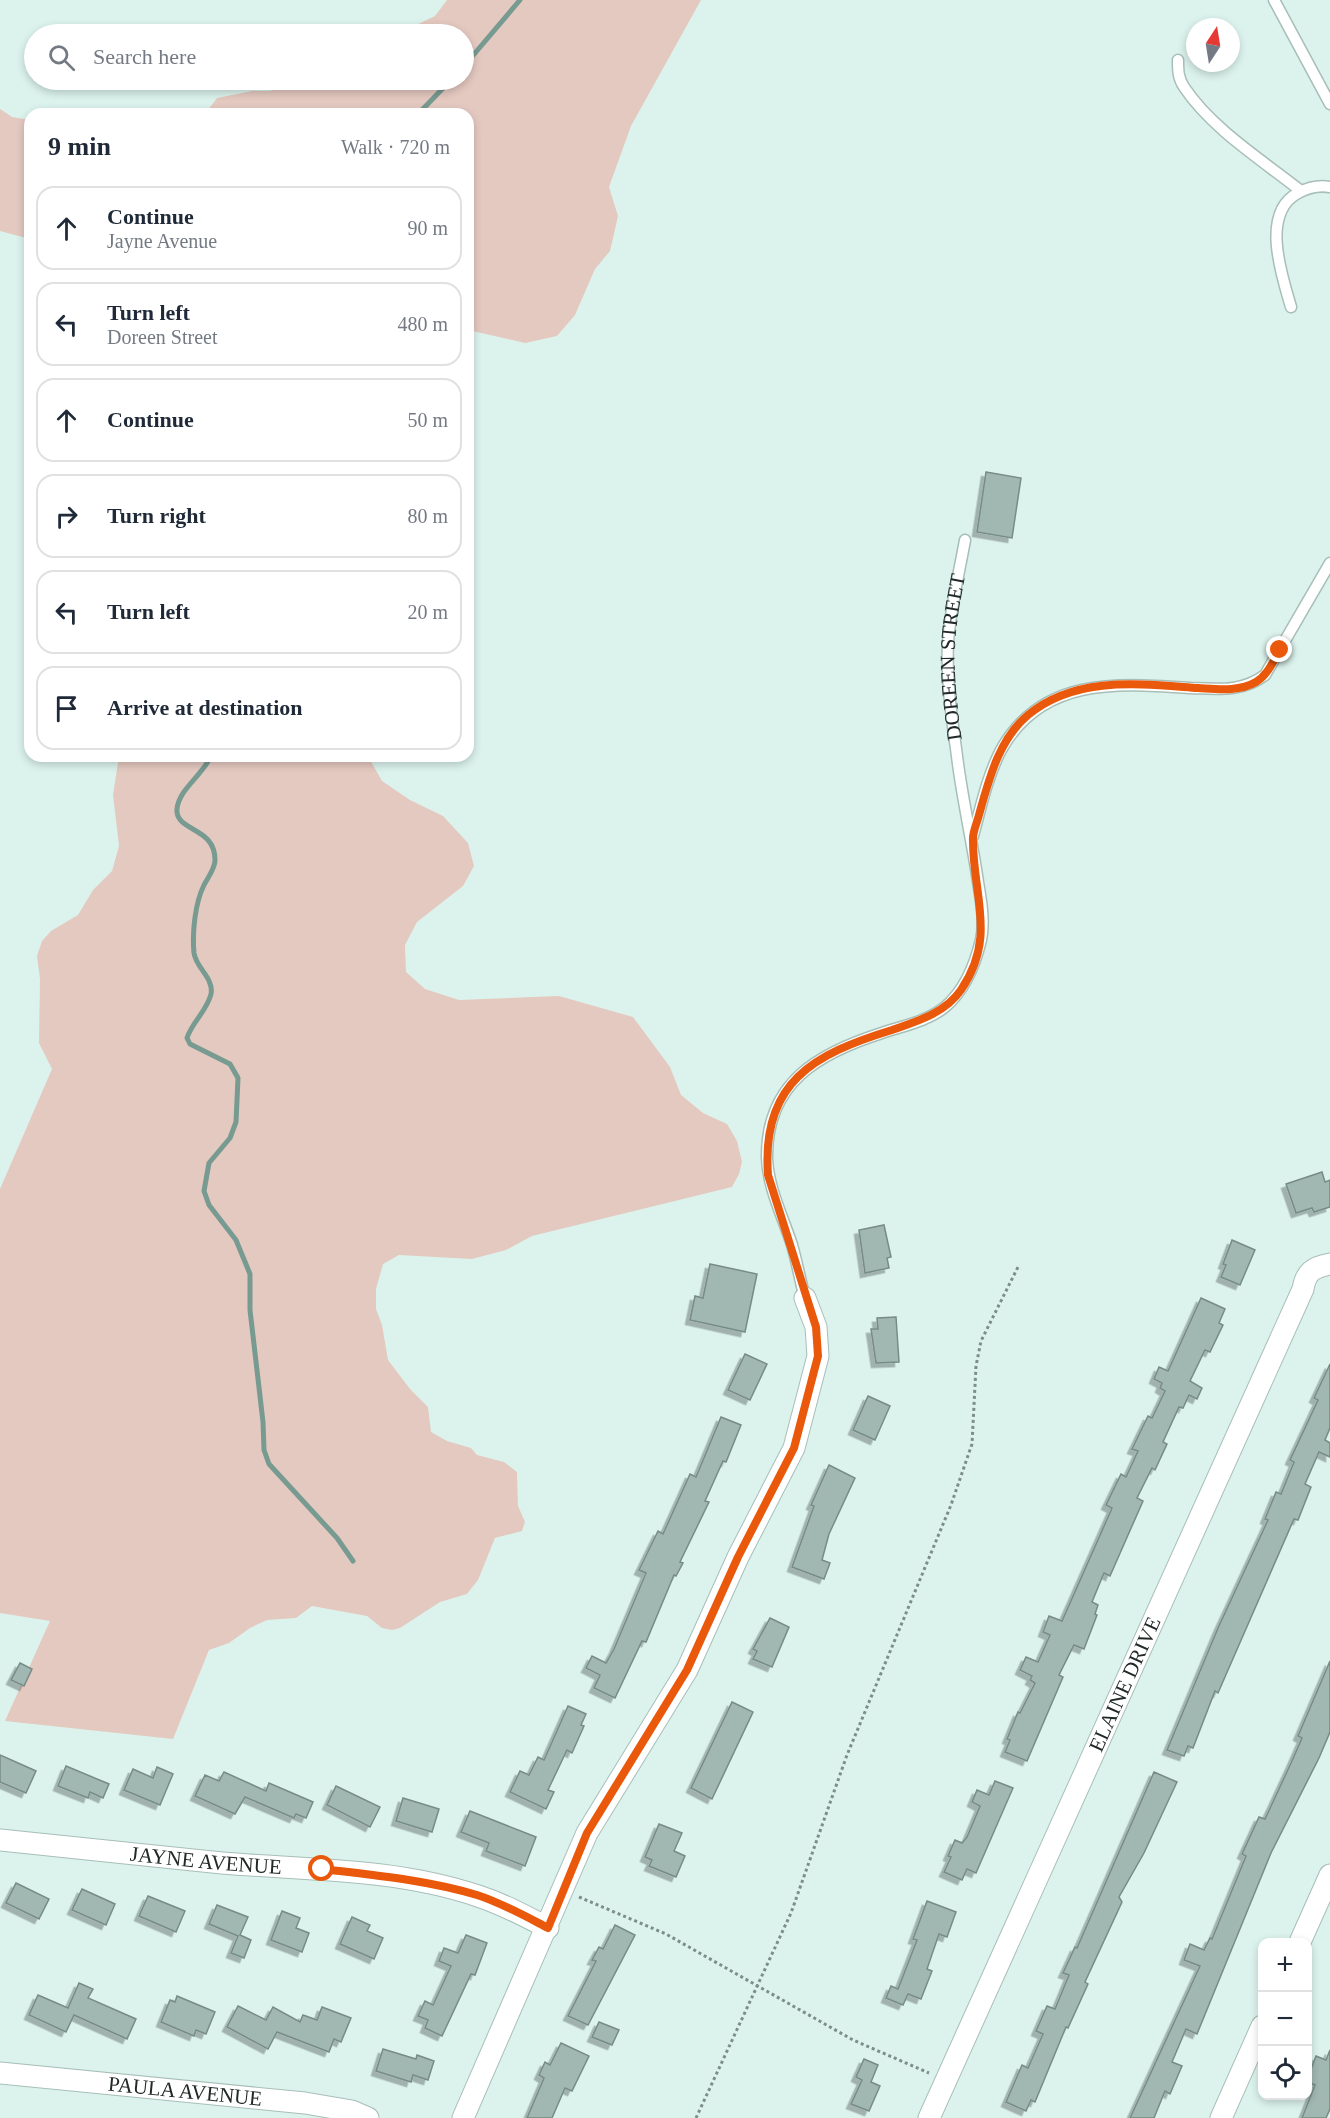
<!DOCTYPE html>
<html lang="en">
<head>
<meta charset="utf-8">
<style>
	body { margin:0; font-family:"Times New Roman",serif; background:#f2f2f3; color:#1f2937 }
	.controls { position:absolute; right:18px; bottom:18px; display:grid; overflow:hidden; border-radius:12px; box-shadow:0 3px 9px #0003 }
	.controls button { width:54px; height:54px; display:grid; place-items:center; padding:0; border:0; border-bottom:2px solid #e0e1e3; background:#fff; color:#1f2937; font:30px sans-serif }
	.compass { position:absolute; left:1186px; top:18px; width:54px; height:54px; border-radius:50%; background:#fff; box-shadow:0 3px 9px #0003; rotate:12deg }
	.stop { position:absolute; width:18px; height:18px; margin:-14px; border:4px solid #ea580c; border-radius:50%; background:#fff }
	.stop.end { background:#ea580c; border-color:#fff; box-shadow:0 2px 6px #0008 }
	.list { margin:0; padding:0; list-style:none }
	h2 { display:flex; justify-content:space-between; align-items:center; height:78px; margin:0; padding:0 24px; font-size:26px }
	h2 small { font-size:20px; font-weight:400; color:#747a83 }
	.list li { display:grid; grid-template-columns:39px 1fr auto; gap:18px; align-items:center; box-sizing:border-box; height:84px; margin:0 12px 12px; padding:0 12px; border:2px solid #e0e1e3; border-radius:18px }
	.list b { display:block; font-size:22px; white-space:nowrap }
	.list p { margin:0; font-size:20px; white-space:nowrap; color:#747a83 }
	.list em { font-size:20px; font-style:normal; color:#747a83 }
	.icon { flex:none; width:33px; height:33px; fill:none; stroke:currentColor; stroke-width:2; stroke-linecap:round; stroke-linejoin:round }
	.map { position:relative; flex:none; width:1330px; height:2118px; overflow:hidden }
	.search { position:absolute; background:#fff; box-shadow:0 3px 9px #0003; left:24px; top:24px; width:450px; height:66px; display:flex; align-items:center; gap:15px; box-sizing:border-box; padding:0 21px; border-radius:33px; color:#747a83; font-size:22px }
	.panel { position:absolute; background:#fff; box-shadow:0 3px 9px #0003; left:24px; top:108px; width:450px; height:654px; border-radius:18px }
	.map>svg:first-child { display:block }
	.green { fill:#e4c9c0 }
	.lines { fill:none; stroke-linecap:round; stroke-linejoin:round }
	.stream { stroke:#779a91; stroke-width:5 }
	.building { fill:#a1b7b1; stroke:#778c86; stroke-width:1.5; filter:url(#shadow) }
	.service-casing { stroke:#a8beb8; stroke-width:13 }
	.minor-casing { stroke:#a8beb8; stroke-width:23 }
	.path { stroke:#7d8d89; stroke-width:3; stroke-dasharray:3 3; stroke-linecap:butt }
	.service { stroke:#fff; stroke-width:10 }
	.minor { stroke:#fff; stroke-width:21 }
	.route { stroke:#ea580c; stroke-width:8 }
	.labels { text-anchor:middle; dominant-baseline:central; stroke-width:4.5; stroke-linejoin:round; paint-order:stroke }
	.street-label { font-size:21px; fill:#212a28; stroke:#dcf3ed }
</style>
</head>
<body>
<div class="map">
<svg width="1330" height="2118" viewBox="0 0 1330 2118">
	<defs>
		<filter id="shadow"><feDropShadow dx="-4.5" dy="4.5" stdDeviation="0" flood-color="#0004"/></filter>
	</defs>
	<rect width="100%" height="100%" fill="#dcf3ed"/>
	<g class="green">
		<polygon points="447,0 701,0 631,126 609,187 618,216 610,251 595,269 575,315 557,336 525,343 468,330 468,114 205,114 217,98 252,91 270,91 278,88 285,80 464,80 464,34 406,34 412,27 435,16"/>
		<polygon points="0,109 12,117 30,120 30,239 0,231"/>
		<polygon points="119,756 368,756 382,781 410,800 443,816 468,843 474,866 463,886 417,922 405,945 406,972 425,989 459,1000 559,996 633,1017 670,1067 681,1095 703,1113 727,1124 737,1141 742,1162 739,1174 732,1187 532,1236 506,1250 472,1259 399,1255 383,1264 376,1289 376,1309 382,1325 388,1360 410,1389 428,1407 431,1432 447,1441 471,1448 477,1455 504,1462 517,1472 518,1506 525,1522 522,1531 495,1538 478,1580 467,1594 440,1602 400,1628 392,1630 382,1628 367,1616 312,1606 296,1618 267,1620 250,1628 229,1643 209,1650 173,1739 5,1721 50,1621 0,1613 0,1189 52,1069 39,1043 40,979 37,956 42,941 51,931 78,915 93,890 112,871 119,846 113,795"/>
	</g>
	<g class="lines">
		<g class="stream">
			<polyline points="464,66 520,0"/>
			<polyline points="418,114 451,80"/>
			<path d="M211 756C202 776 179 789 177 809 175 832 215 826 215 860 215 869 208 877 204 885 195 903 192 933 194 953 196 968 214 978 211 994 207 1011 192 1022 187 1038L190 1044 230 1064 238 1078 236 1122 230 1138 209 1163 204 1191 209 1205 236 1240 250 1274V1310L263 1422 264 1450 269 1464 337 1538 353 1561"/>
		</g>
	</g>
	<g class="building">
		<polygon points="986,472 1021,478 1012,538 977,532"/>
		<polygon points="1322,1172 1325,1182 1330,1180 1330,1207 1314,1212 1312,1208 1296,1213 1286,1184"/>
		<polygon points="884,1225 891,1257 887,1258 889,1268 865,1273 859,1230"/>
		<polygon points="1232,1240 1255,1250 1240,1285 1221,1277 1226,1265 1223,1264"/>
		<polygon points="710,1264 757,1274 745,1332 690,1320 695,1296 703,1298"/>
		<polygon points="1201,1298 1225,1309 1219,1323 1223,1325 1210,1352 1205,1350 1190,1381 1202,1388 1197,1399 1189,1395 1183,1408 1179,1407 1163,1442 1167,1444 1155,1470 1152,1468 1137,1498 1143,1501 1110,1576 1104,1573 1092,1602 1098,1605 1095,1614 1097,1615 1084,1649 1074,1645 1059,1675 1063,1677 1027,1761 1005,1752 1010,1740 1007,1739 1018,1712 1020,1713 1035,1683 1030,1680 1032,1676 1020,1670 1026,1657 1038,1662 1050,1635 1043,1632 1049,1616 1062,1621 1112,1508 1106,1505 1121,1474 1126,1477 1138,1451 1132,1449 1148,1416 1152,1418 1165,1391 1160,1388 1162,1383 1154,1379 1159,1367 1168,1371"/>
		<polygon points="896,1317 899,1362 876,1363 871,1329 878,1329 877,1318"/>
		<polygon points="745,1354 767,1364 750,1400 728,1390"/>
		<polygon points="1330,1364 1330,1428 1325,1440 1330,1443 1330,1457 1319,1452 1305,1484 1311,1487 1298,1520 1294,1519 1218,1693 1215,1691 1193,1748 1188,1746 1184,1756 1167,1750 1218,1628 1268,1520 1265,1519 1276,1492 1281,1494 1294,1462 1290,1460 1318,1400 1314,1398"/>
		<polygon points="868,1396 890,1406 875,1440 853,1430"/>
		<polygon points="721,1417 741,1425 726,1462 723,1461 705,1501 709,1502 680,1562 683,1563 676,1576 674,1575 646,1642 642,1641 615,1698 594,1688 600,1675 586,1668 592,1656 606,1663 614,1649 646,1573 639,1570 658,1531 663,1534 690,1474 696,1477"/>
		<polygon points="829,1465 855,1478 829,1534 822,1560 830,1563 824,1579 792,1567 814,1506 811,1505"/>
		<polygon points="770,1618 789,1627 772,1667 753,1659 757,1651 753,1649"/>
		<polygon points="1330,1661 1330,1732 1319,1758 1271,1853 1197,2034 1186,2029 1172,2062 1182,2066 1170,2094 1165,2091 1154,2118 1130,2118 1200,1966 1184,1960 1190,1944 1204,1950 1210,1938 1212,1939 1246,1856 1242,1854 1259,1817 1265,1819 1291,1763 1302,1738 1298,1736"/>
		<polygon points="20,1663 32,1669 24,1686 11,1680"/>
		<polygon points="732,1702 753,1712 712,1799 691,1788"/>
		<polygon points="568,1706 586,1714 581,1725 584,1726 572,1753 567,1750 548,1790 554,1792 546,1809 510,1792 520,1771 529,1775 538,1757 544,1760"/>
		<polygon points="0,1755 36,1771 26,1793 0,1782"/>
		<polygon points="66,1766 109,1784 103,1798 90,1792 88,1798 58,1786"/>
		<polygon points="157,1767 173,1774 160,1805 124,1790 133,1769 153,1778"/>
		<polygon points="224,1772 266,1791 269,1783 313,1802 306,1818 296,1814 294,1818 245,1797 235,1814 195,1796 205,1775 219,1781"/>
		<polygon points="1154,1772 1177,1782 1144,1853 1119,1897 1122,1902 1085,1982 1088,1984 1068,2028 1066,2027 1035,2102 1031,2100 1026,2111 1006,2102 1022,2065 1028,2068 1043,2034 1036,2031 1047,2006 1055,2009 1069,1975 1063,1973 1075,1947 1077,1948"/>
		<polygon points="995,1781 1013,1788 976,1873 967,1869 962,1880 944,1872 951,1857 948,1856 955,1840 962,1843 967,1837 980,1806 972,1802 977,1790 989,1795"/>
		<polygon points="336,1786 380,1807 370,1827 327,1805"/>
		<polygon points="403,1798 439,1809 432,1832 396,1821"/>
		<polygon points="470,1811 536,1837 525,1866 486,1851 489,1843 461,1832"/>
		<polygon points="659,1824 682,1833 674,1851 685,1856 676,1877 649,1866 652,1860 645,1857"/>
		<polygon points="16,1883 49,1899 39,1919 6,1903"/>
		<polygon points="82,1889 115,1904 106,1925 72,1910"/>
		<polygon points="148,1896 185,1911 176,1932 139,1916"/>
		<polygon points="927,1901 956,1912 947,1937 939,1934 927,1969 932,1971 921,1999 908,1994 903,2005 886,1998 891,1986 898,1989 917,1940 913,1939"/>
		<polygon points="217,1905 248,1917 240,1935 251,1940 244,1958 231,1953 238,1936 209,1924"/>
		<polygon points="282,1911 300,1918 296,1928 309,1933 302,1952 271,1940"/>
		<polygon points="352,1917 370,1925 367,1931 383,1938 374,1959 340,1944"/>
		<polygon points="615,1925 635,1935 588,2025 568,2016 596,1961 592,1960 599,1947 603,1949"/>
		<polygon points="466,1935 487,1943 475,1975 471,1974 442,2036 425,2028 428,2020 418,2016 425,2001 433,2005 451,1966 439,1961 444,1948 458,1953"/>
		<polygon points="79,1983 93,1989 88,1998 136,2019 127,2039 74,2015 66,2032 29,2015 38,1995 68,2008"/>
		<polygon points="177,1996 215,2012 206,2034 196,2030 194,2036 161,2022 170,2000 175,2002"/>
		<polygon points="238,2006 266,2020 273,2007 300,2022 303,2015 317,2020 322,2007 351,2018 341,2042 334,2039 329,2052 277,2032 268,2049 227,2027"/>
		<polygon points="599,2022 619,2030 612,2045 592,2037"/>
		<polygon points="561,2043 589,2056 572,2091 565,2088 552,2118 527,2118 544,2078 539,2075 545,2062 550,2065"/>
		<polygon points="383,2049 416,2059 417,2055 434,2061 428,2080 413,2075 411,2082 376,2071"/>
		<polygon points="1330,2050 1330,2109 1326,2118 1302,2118 1315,2085 1308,2082 1308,2077 1316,2056 1326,2060"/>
		<polygon points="864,2059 878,2065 871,2082 880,2086 869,2111 851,2104 862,2080 856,2077"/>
	</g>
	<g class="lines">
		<g class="service-casing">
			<g id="service">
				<polyline points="1274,0 1330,104"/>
				<path d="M1178 60C1178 70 1178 78 1184 87 1212 129 1262 160 1301 191"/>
				<path d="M1291 307C1282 276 1260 213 1298 193 1309 187 1318 185 1330 187"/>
				<path d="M973 836C981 807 987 777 1001 750 1042 676 1119 683 1191 688 1218 689 1243 692 1265 675L1330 563"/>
				<path id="s1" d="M805 1298C800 1280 797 1262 792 1245 783 1217 768 1188 767 1158 766 1082 819 1053 882 1033 903 1026 928 1021 945 1007 965 990 975 965 981 940 985 922 981 900 978 882 972 840 962 798 957 756 952 719 946 681 948 643 950 609 959 574 965 540"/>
			</g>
		</g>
		<g class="minor-casing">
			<g id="minor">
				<path id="s2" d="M0 1840C74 1847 148 1856 222 1863 306 1870 396 1868 478 1896 503 1904 525 1916 548 1928"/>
				<polyline points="1300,1942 1330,1875"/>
				<path id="s3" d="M0 2073 305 2103 352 2111 368 2118"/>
				<polyline points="463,2118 587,1833 687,1670 738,1557 794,1448 818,1356 816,1327 805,1298"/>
				<path id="s4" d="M929 2118 1303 1289C1306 1272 1313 1267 1330 1264"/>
				<polyline points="1221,2118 1262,2026"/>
			</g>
		</g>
		<g class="path">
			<polyline points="579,1897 666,1934 853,2040 929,2073"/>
			<polyline points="696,2118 791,1913 847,1755 951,1505 972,1444 976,1366 981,1341 1018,1267"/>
		</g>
		<use href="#service" class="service"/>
		<use href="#minor" class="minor"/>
	</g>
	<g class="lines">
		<path class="route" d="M322 1869C373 1875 427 1880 477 1895 502 1903 525 1916 548 1928L587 1833 687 1670 738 1557 794 1448 818 1356 816 1327 768 1175C761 1082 814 1054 892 1030 918 1021 945 1013 961 990 997 937 973 896 973 841 972 833 977 823 979 815 989 779 999 739 1028 715 1076 675 1141 684 1198 688 1217 689 1239 692 1256 682 1268 675 1273 661 1280 650"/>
	</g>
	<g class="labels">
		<g class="street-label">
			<text stroke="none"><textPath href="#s1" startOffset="762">DOREEN STREET</textPath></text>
			<text stroke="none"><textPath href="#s4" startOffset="476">ELAINE DRIVE</textPath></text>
			<text stroke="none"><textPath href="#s2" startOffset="207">JAYNE AVENUE</textPath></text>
			<text stroke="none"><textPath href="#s3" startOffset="186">PAULA AVENUE</textPath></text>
		</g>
	</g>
</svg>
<div class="controls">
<button>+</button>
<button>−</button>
<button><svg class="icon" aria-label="locate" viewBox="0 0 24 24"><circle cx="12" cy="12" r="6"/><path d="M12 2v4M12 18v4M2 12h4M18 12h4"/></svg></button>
</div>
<svg class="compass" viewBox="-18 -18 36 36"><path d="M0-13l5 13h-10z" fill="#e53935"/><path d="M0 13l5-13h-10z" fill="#747a83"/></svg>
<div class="stop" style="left:322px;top:1869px"></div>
<div class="stop end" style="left:1280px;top:650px"></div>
<div class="search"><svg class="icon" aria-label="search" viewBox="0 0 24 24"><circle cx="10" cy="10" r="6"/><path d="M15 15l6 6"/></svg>Search here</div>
<section class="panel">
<h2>9 min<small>Walk · 720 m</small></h2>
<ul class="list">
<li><svg class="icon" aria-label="ahead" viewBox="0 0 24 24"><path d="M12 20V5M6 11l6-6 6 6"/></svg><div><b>Continue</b><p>Jayne Avenue</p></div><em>90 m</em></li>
<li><svg class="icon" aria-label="left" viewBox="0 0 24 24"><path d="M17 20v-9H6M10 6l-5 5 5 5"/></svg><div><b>Turn left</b><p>Doreen Street</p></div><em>480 m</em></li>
<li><svg class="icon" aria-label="ahead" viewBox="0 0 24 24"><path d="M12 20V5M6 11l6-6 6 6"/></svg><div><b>Continue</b></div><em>50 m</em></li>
<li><svg class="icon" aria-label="right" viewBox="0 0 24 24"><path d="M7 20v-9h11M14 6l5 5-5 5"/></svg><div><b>Turn right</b></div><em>80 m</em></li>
<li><svg class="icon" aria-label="left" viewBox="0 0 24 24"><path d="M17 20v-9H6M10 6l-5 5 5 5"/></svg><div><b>Turn left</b></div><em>20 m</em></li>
<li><svg class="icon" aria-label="arrive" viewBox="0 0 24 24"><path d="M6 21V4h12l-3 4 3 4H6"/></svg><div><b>Arrive at destination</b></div></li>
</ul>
</section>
</div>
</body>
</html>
